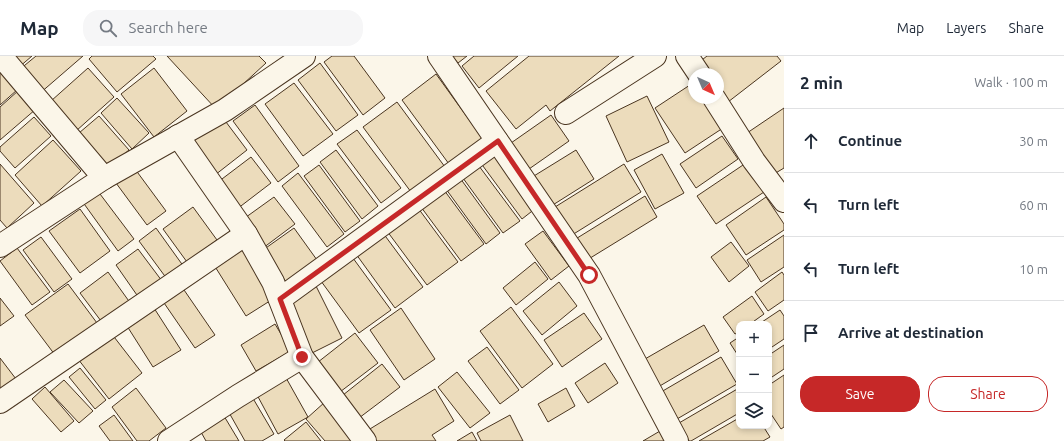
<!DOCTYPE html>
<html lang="en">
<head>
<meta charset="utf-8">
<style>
	body { margin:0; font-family:Ubuntu,sans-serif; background:#f6f6f7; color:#1f2937 }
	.controls { position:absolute; right:12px; bottom:12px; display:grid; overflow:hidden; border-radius:8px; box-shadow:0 2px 6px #0003 }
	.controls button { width:36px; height:36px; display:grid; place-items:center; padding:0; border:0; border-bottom:1px solid #e0e1e3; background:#fff; color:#1f2937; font:20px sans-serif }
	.compass { position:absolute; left:688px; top:12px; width:36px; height:36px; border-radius:50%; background:#fff; box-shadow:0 2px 6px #0003; rotate:136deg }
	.stop { position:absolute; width:12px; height:12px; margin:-9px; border:3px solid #c62828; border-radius:50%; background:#fff }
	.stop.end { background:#c62828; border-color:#fff; box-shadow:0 1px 4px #0008 }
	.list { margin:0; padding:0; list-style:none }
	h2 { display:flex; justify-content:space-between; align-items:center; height:52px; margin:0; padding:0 16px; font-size:17px }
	h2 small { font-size:13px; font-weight:400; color:#747a83 }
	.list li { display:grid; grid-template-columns:26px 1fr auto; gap:12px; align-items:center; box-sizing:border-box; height:64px; padding:0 16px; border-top:1px solid #e0e1e3 }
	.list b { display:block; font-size:15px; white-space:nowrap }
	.list em { font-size:13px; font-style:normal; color:#747a83 }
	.actions { display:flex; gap:8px; padding:12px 16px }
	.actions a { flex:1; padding:9px 0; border:1px solid #c62828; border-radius:16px; text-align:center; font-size:14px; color:#c62828 }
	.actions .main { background:#c62828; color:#fff }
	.icon { flex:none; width:22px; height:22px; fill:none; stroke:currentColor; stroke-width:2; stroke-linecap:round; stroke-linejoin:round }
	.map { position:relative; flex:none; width:784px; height:385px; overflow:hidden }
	header { display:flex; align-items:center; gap:24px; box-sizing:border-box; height:56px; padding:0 20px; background:#fff; border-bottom:1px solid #e0e1e3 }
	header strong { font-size:19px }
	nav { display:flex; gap:22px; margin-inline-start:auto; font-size:14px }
	.search { width:280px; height:36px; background:#f6f6f7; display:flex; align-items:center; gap:10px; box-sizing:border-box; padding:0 14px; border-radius:16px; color:#747a83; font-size:15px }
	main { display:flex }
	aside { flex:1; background:#fff }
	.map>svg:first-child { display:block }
	.building { fill:#ecdcbc; stroke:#4a3520 }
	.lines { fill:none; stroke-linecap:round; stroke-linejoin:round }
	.street-casing { stroke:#4a3520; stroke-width:24 }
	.street { stroke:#fbf6e9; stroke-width:22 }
	.route { stroke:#c62828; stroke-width:5 }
</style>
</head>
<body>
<header>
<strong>Map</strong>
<div class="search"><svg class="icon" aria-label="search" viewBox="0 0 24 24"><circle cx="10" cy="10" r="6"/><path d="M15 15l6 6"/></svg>Search here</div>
<nav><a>Map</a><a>Layers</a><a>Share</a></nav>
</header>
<main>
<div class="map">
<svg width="784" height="385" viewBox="0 0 784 385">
	<rect width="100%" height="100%" fill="#fbf6e9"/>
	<g class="building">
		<polygon points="8,0 32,0 18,12"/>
		<polygon points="36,0 83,0 39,38 19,14"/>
		<polygon points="92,0 153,0 156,3 117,36 89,3"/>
		<polygon points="167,0 259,0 266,7 216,53"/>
		<polygon points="332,0 354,0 385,42 363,59 324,6"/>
		<polygon points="452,0 467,0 458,7"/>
		<polygon points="474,0 518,0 479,32 462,10"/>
		<polygon points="529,0 619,0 550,55 546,49 516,73 486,35"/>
		<polygon points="707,0 777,0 781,5 728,46 718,33 718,18 707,18 698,7"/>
		<polygon points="320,7 358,59 336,75 298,24"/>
		<polygon points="88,12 114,41 76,75 51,45"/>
		<polygon points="154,12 187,55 154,81 121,38"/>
		<polygon points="0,15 17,34 0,49"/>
		<polygon points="436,18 483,83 449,108 402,44"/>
		<polygon points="294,27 333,78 303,100 265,48"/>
		<polygon points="693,27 694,42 703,42 723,72 685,97 655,52"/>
		<polygon points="19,34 36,53 0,84 0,51"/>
		<polygon points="647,40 669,86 627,106 606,60"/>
		<polygon points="117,42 149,77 132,93 101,57"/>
		<polygon points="397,46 445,111 411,136 363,71"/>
		<polygon points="255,49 299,110 278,126 233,65"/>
		<polygon points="784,52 784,112 774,118 747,77"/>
		<polygon points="551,59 569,85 529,113 511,87"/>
		<polygon points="99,60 129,94 109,111 79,77"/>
		<polygon points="34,61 51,80 15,112 0,95 0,91"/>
		<polygon points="223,62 247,94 215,119 191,86"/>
		<polygon points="357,74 401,132 381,147 337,88"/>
		<polygon points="722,80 738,103 696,132 680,108"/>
		<polygon points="53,84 81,115 42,150 15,119"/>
		<polygon points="336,94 378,150 362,163 320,106"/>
		<polygon points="576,94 594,123 548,152 529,123"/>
		<polygon points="494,96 536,152 522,163 480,106"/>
		<polygon points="662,98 684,137 655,153 634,114"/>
		<polygon points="251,101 271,127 237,153 218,126"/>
		<polygon points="476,106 520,165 503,177 460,118"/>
		<polygon points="746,107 764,136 716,168 697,140"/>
		<polygon points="0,108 34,147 7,172 0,164"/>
		<polygon points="624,108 641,136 572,179 555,151"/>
		<polygon points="319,109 360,165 345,176 304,120"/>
		<polygon points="135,113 166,155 147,169 116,127"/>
		<polygon points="298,117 344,178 327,191 282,130"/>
		<polygon points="460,122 500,177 486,188 446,133"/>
		<polygon points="97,134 134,183 118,195 82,145"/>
		<polygon points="444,134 484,188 461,205 421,151"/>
		<polygon points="645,140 657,161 587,204 574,184"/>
		<polygon points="274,141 295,168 263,192 242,164"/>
		<polygon points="766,141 784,168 784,174 746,199 726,169"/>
		<polygon points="193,151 217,184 187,206 163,173"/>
		<polygon points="418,152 458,206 427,229 387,175"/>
		<polygon points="80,153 110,195 80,217 49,175"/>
		<polygon points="156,172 184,211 167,223 139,185"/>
		<polygon points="294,172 317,204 287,227 263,194"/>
		<polygon points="543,175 569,210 551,224 525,188"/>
		<polygon points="383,177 423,231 395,252 356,198"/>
		<polygon points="784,179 784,211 761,226 747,204"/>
		<polygon points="41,181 72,223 54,236 23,194"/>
		<polygon points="731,186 749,210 729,226 711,201"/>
		<polygon points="17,192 50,236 32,249 0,205"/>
		<polygon points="242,192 273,243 246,260 214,209"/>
		<polygon points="138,193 162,225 139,242 116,209"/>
		<polygon points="350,198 391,254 359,277 318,221"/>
		<polygon points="535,206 548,223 516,249 503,232"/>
		<polygon points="108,216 131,248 104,269 80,237"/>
		<polygon points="782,216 784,219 784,244 768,255 755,236"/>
		<polygon points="559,226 577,250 542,279 523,255"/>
		<polygon points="68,228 97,267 55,299 25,259"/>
		<polygon points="315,228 342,282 312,297 284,243"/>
		<polygon points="182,231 215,279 195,292 162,244"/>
		<polygon points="752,240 764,258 750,268 739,268 739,276 735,278 723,261"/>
		<polygon points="0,242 14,260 0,270"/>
		<polygon points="511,251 553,308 522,332 480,275"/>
		<polygon points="154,252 181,294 153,311 127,270"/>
		<polygon points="401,252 435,303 404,324 370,274"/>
		<polygon points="780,254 784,260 784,283 769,293 769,268 759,268"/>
		<polygon points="584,257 602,283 562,311 544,284"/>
		<polygon points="275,268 291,295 256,315 241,289"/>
		<polygon points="704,269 719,295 653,334 638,307"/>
		<polygon points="111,277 142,317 109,343 78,303"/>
		<polygon points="355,277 378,307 336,339 313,310"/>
		<polygon points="739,281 739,301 730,287"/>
		<polygon points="784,289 784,313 769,323 769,299"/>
		<polygon points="487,291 519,334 500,348 468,305"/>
		<polygon points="721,301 737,328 677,363 661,336"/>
		<polygon points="0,302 16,323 0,335"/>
		<polygon points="605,307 618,327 588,347 575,327"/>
		<polygon points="382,308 400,331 355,365 338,343"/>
		<polygon points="80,312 106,344 95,353 69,321"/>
		<polygon points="457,316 490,357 470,372 438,331"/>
		<polygon points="784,319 784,371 781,373 769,355 769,329"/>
		<polygon points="285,320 308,361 278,378 256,337"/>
		<polygon points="64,324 93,355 79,367 50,336"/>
		<polygon points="45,331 74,365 61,376 32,343"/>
		<polygon points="136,332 166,372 149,385 137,385 112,351"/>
		<polygon points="566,332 575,350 548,366 538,348"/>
		<polygon points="739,332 739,357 691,385 689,385 679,367"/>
		<polygon points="435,333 454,365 432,379 436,385 371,385 365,376"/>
		<polygon points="251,339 274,378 262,385 245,385 227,353"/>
		<polygon points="325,346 355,385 325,385 306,363"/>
		<polygon points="221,355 239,385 206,385 197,369"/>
		<polygon points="114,359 133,385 110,385 99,370"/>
		<polygon points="510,359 523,385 481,385 477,377"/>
		<polygon points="739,362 739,370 763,370 770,381 763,385 699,385"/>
		<polygon points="306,366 321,385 285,385 284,384"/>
		<polygon points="660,375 666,385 643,385"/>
		<polygon points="472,376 477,385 457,385"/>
	</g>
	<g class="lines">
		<g class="street-casing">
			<g id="street">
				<polyline points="1,0 104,122"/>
				<polyline points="439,0 589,219 677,385"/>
				<polyline points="687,0 699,18"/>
				<polyline points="714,42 754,105 784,145"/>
				<polyline points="566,57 655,0"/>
				<polyline points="178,80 246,178 273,226 302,301 365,385"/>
				<polyline points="0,190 104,122 225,54 304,0"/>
				<polyline points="280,243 497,85"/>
				<polyline points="0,346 246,178"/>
				<polyline points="169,385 238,340 302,301"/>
			</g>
		</g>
		<use href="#street" class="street"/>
	</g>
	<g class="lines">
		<polyline class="route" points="302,301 280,243 498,85 589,219"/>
	</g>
</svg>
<div class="controls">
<button>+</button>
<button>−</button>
<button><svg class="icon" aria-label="layers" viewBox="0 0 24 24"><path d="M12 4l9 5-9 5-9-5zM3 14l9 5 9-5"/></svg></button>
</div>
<svg class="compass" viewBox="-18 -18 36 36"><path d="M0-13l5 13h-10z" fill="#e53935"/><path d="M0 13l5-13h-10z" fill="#747a83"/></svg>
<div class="stop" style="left:589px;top:219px"></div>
<div class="stop end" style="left:302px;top:301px"></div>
</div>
<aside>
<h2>2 min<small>Walk · 100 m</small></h2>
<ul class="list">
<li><svg class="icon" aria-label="ahead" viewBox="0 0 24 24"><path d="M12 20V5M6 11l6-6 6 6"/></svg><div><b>Continue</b></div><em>30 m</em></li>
<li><svg class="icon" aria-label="left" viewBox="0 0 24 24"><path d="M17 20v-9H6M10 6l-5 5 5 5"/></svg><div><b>Turn left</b></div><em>60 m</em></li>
<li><svg class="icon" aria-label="left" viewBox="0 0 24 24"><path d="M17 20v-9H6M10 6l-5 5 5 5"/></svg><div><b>Turn left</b></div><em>10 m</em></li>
<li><svg class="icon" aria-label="arrive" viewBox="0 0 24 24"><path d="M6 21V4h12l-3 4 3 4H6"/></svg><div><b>Arrive at destination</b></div></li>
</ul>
<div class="actions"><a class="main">Save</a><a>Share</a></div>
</aside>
</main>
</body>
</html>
